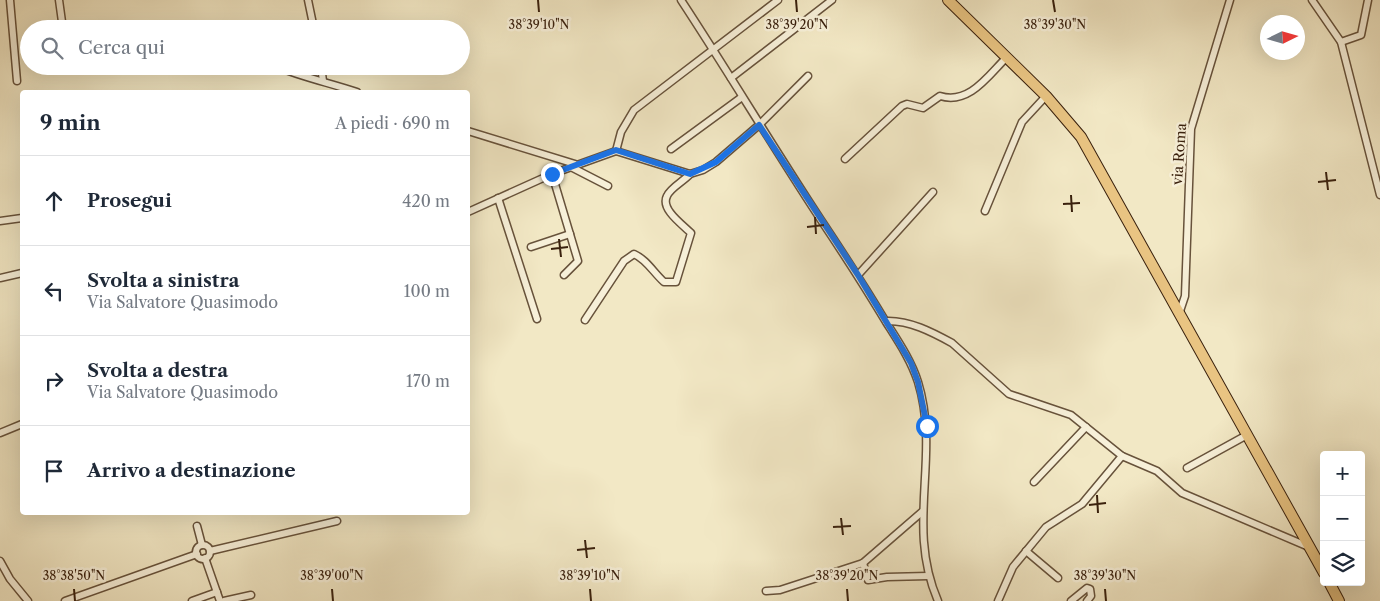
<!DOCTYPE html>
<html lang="it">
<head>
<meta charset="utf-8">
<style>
	body { margin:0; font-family:"Libre Caslon Text",serif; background:#f6f6f7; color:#1f2937 }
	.controls { position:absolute; right:15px; bottom:15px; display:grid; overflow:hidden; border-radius:5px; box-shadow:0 5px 20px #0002 }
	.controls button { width:45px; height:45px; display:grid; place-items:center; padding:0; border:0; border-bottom:1px solid #e0e1e3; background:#fff; color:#1f2937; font:25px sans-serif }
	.compass { position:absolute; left:1260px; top:15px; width:45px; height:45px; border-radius:50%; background:#fff; box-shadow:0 5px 20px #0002; rotate:85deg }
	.stop { position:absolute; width:15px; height:15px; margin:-11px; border:4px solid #1a73e8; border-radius:50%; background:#fff }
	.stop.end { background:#1a73e8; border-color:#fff; box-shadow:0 1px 5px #0008 }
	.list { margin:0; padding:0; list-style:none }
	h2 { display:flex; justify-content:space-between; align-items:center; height:65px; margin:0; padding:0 20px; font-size:21px }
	h2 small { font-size:16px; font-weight:400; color:#747a83 }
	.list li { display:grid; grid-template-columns:32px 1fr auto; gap:15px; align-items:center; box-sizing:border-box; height:90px; padding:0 20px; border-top:1px solid #e0e1e3 }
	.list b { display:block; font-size:19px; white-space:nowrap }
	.list p { margin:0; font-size:16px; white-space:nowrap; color:#747a83 }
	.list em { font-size:16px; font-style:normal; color:#747a83 }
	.icon { flex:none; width:28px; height:28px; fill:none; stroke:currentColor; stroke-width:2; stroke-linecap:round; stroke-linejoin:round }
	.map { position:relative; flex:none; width:1380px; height:601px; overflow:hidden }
	.search { position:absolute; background:#fff; box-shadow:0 5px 20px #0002; left:20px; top:20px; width:450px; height:55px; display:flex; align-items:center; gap:12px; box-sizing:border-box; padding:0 18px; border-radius:28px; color:#747a83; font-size:19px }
	.panel { position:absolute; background:#fff; box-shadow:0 5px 20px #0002; left:20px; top:90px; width:450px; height:425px; border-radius:5px }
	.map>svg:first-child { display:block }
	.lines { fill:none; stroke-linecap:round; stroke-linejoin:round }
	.street-casing { stroke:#67523b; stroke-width:9 }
	.primary-casing { stroke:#39200d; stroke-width:12 }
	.street { stroke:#f7f0d9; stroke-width:6 }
	.primary { stroke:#e9c482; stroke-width:10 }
	.route { stroke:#1a73e8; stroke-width:6 }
	.ticks { fill:none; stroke:#39200d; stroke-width:2 }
	.labels { text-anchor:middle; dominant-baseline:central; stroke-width:5; stroke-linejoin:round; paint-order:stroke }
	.street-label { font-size:14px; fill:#39200d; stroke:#f7f0d9 }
	.ticks-label { font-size:12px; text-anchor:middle; fill:#39200d; stroke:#f7f0d9; stroke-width:5; stroke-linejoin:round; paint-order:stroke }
</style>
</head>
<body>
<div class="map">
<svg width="1380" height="601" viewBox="0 0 1380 601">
	<rect width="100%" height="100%" fill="#f2e8c5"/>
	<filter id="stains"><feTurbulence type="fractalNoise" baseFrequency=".004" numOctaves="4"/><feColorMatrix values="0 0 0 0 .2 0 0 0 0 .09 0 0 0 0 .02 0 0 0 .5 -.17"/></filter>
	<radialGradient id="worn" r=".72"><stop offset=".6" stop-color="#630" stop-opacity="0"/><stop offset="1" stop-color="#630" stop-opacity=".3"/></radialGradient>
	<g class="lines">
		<g class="street-casing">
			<g id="street">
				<polyline points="10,0 17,81"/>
				<polyline points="59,0 63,29"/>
				<polyline points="308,0 314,29"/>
				<path d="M681 0C729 73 773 147 821 220 843 253 865 287 886 322 898 341 911 360 918 382 941 457 905 525 938 601"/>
				<polyline points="1312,0 1341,42 1380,195"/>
				<polyline points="1341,42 1361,35 1368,0"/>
				<path d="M275 66C302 77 330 83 357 92"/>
				<polyline points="321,66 323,81"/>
				<polyline points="731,78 832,0"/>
				<polyline points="468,131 575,164"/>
				<polyline points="671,149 742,97"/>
				<polyline points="616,151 621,132 634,110 778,0"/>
				<path d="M845 159 902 106 907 104 923 108 940 96C969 105 988 76 1006 58"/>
				<polyline points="571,167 608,186"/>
				<polyline points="552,174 578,261 564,275"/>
				<polyline points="498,198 537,319"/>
				<polyline points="985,211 1022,122 1046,96"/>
				<polyline points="468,212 552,174 616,151 690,174 703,170 716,162 759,125 808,76"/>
				<polyline points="0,221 22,218"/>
				<polyline points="531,247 570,234"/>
				<polyline points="858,275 933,192"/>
				<polyline points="0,278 22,273"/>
				<polyline points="1179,314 1185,296 1191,129 1230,0"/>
				<path d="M585 320 624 261 634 254C647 260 653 272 664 282H676L691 233C683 225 660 209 667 196 670 188 684 181 690 174"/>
				<path d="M886 321C909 320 932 332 952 343L1009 394 1071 415 1122 456 1157 471 1182 493 1309 547"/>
				<polyline points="0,433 22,424"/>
				<polyline points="1187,468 1247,435"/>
				<polyline points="1034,482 1086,427"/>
				<polyline points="197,526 202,545"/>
				<circle cx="203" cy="552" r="7"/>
				<polyline points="210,551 337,521"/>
				<polyline points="1026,551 1058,578"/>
				<polyline points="205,558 220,601"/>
				<polyline points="0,561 10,579 28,601"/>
				<polyline points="863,563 868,580 887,577 928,576"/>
				<polyline points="766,591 780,590 863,563 923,511"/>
				<polyline points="65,601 197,554"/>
				<polyline points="192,601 217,592"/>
				<polyline points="224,601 251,595"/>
				<polyline points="998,601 1013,567 1046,527 1082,504 1122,456"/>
				<polyline points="1071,601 1087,588 1090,589 1091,596 1087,601"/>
			</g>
		</g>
		<g class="primary-casing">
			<g id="primary">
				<polyline points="948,0 1046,96 1081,137 1324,573"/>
				<polyline points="1329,582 1339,601"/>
			</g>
		</g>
		<use href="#street" class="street"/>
		<use href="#primary" class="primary"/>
	</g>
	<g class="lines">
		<polyline class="route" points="552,174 616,150 690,174 716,162 759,125 858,275 911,363 918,382 927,426"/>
	</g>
	<path class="ticks" d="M538 0 539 12M796 0 797 12M1053 0 1055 12M1326 172 1328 190M1318 182 1336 180M1071 195 1072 212M1063 204 1080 203M815 217 816 234M807 227 824 225M559 239 561 257M551 249 568 247M1097 495 1098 513M1089 505 1106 503M841 518 843 535M833 527 851 526M585 540 587 558M577 550 595 548M74 589 75 601M332 589 333 601M590 589 591 601M847 589 848 601M1105 589 1106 601"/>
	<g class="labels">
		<g class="street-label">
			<text transform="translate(1179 154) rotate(-86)">via Roma</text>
		</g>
	</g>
	<g class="ticks-label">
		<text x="539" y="29">38°39'10"N</text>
		<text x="797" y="29">38°39'20"N</text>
		<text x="1055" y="29">38°39'30"N</text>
		<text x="74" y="580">38°38'50"N</text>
		<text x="332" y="580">38°39'00"N</text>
		<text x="590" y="580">38°39'10"N</text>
		<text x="847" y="580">38°39'20"N</text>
		<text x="1105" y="580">38°39'30"N</text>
	</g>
	<rect width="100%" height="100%" filter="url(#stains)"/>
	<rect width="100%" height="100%" fill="url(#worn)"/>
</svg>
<div class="controls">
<button>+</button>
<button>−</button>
<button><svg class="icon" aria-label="layers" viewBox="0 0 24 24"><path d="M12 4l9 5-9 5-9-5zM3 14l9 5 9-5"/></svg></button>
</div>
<svg class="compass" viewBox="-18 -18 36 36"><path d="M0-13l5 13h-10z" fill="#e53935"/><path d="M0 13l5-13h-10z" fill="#747a83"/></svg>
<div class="stop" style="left:927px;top:426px"></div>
<div class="stop end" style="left:552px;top:174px"></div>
<div class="search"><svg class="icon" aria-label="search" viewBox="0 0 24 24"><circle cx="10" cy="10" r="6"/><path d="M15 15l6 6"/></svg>Cerca qui</div>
<section class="panel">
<h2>9 min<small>A piedi · 690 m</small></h2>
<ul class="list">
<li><svg class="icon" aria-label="ahead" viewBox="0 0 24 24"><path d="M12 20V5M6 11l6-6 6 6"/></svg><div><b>Prosegui</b></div><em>420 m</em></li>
<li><svg class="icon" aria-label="left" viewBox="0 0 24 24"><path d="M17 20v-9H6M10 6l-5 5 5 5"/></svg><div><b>Svolta a sinistra</b><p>Via Salvatore Quasimodo</p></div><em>100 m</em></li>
<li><svg class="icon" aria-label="right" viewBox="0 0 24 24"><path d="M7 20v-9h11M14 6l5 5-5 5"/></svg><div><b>Svolta a destra</b><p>Via Salvatore Quasimodo</p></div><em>170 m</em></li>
<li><svg class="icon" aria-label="arrive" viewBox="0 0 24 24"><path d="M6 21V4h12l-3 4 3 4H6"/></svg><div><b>Arrivo a destinazione</b></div></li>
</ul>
</section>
</div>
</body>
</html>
